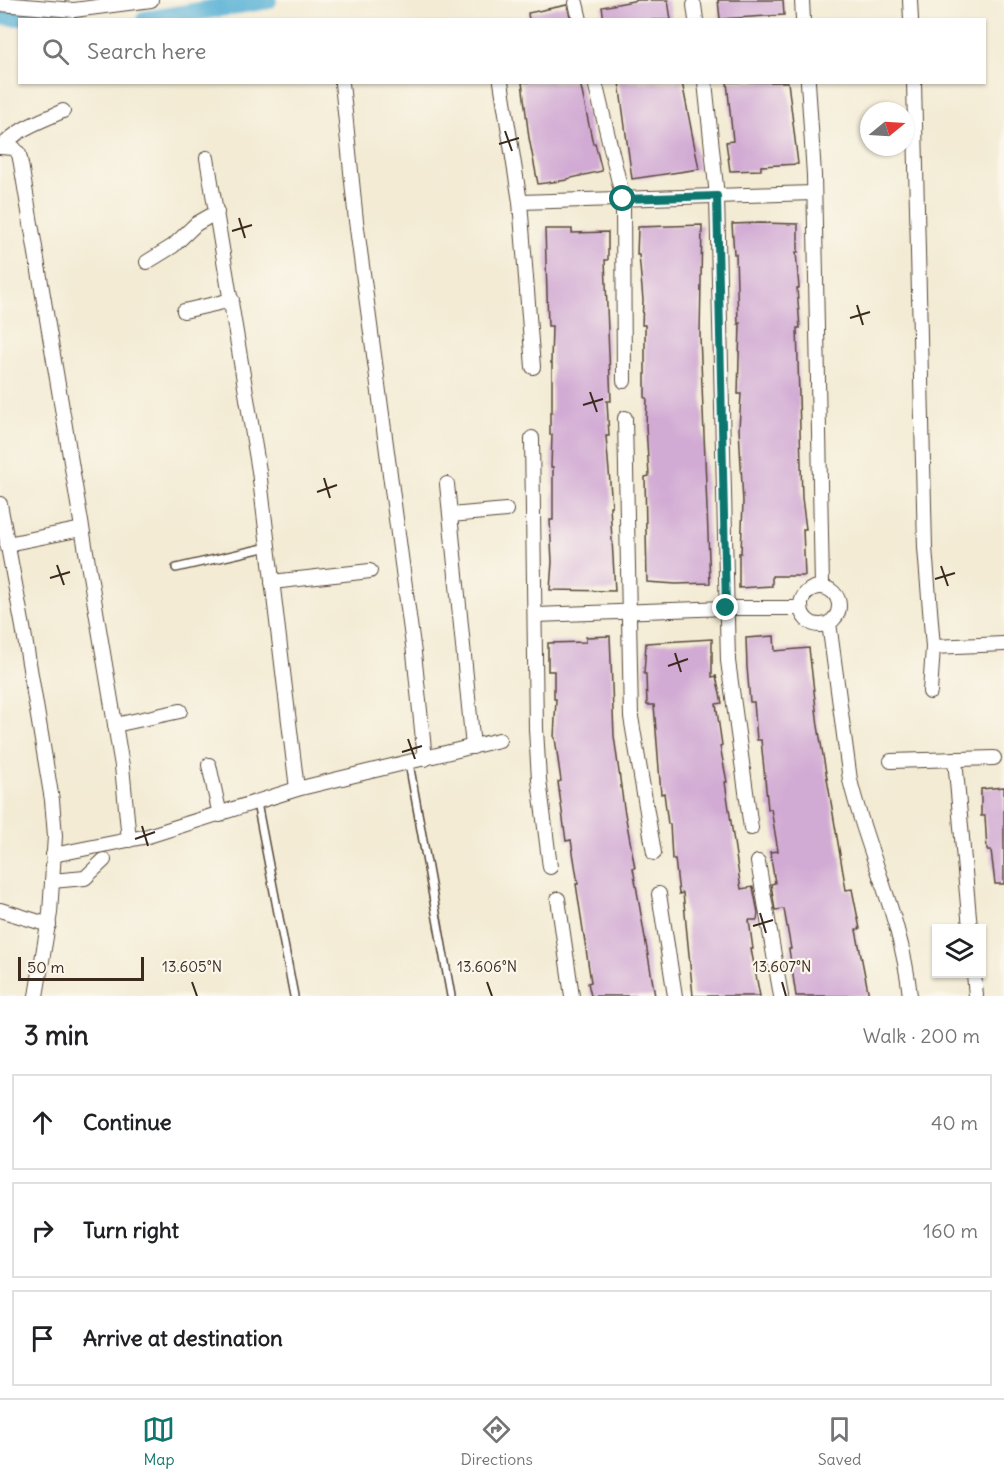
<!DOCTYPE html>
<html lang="en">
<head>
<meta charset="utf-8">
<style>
	body { margin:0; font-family:Delius,sans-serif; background:#f6f6f6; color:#202124 }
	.controls { position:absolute; right:18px; bottom:18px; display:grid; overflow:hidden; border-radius:0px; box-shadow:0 2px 4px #0004 }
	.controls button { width:54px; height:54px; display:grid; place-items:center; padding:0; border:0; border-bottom:2px solid #e0e0e0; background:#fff; color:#202124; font:30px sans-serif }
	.compass { position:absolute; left:860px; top:102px; width:54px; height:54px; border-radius:50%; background:#fff; box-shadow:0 2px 4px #0004; rotate:72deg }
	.scale { position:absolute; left:18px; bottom:15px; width:126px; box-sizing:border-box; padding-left:6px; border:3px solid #3b2a1e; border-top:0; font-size:16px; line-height:21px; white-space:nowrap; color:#3b2a1e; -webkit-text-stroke:4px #fbf7ec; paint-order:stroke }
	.stop { position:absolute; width:18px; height:18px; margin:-14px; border:4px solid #0f766e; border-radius:50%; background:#fff }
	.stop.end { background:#0f766e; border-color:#fff; box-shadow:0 2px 6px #0008 }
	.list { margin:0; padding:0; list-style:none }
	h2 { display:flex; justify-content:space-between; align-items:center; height:78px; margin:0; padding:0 24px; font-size:26px }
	h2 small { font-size:20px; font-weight:400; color:#757577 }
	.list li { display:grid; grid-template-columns:39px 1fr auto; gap:18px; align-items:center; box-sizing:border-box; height:96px; margin:0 12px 12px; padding:0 12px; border:2px solid #e0e0e0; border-radius:0px }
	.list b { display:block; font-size:22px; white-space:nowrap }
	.list em { font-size:20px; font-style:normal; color:#757577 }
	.icon { flex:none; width:33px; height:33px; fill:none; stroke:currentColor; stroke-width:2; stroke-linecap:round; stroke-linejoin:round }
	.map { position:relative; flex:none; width:1004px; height:996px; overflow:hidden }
	.search { position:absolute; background:#fff; box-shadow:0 2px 4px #0004; left:18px; right:18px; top:18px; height:66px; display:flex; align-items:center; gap:15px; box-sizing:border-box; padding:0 21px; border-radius:0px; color:#757577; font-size:22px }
	.sheet { height:402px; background:#fff }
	nav { display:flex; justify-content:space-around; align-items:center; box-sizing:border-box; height:84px; border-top:2px solid #e0e0e0; background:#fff; font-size:16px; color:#757577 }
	nav a { display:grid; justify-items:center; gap:3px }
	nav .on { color:#0f766e }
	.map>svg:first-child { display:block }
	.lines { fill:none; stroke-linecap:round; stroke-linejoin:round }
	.canal { stroke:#57b0d5; stroke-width:18 }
	.building { fill:#d2abd4 }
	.service-casing { stroke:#574739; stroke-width:10 }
	.minor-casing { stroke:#574739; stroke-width:16 }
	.service { stroke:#fff; stroke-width:7 }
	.minor { stroke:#fff; stroke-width:14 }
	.route { stroke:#0f766e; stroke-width:8 }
	.ticks { fill:none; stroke:#3b2a1e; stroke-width:2 }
	.ticks-label { font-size:15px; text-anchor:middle; fill:#3b2a1e; stroke:#fbf7ec; stroke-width:4.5; stroke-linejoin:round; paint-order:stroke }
</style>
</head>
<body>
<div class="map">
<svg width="1004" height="996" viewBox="0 0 1004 996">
	<rect width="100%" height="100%" fill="#fbf7ec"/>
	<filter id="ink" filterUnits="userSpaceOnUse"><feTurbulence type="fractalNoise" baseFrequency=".0167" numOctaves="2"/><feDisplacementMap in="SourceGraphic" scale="12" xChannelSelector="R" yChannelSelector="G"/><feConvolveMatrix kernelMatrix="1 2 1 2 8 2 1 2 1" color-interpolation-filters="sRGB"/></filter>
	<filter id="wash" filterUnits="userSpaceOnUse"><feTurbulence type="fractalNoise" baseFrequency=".008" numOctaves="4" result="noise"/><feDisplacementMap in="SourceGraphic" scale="24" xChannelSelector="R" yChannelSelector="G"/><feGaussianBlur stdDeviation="1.35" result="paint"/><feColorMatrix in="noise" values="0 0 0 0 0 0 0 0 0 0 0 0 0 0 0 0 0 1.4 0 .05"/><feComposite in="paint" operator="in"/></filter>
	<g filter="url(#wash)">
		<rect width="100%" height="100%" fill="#f3ebd4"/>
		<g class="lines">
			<g class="canal">
				<polyline points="0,16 78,20"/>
				<polyline points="145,20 268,0"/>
			</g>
		</g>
		<g id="blocks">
			<g class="building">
				<polygon points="638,0 668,0 671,20 604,20 602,7"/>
				<polygon points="718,0 783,0 784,15 720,19"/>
				<polygon points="567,5 571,20 529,20 528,13"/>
				<polygon points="522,82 580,82 593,144 595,143 602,171 567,179 567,180 538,184 529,138"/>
				<polygon points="619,82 682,82 699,169 632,179"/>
				<polygon points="727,82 788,82 798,164 761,166 761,170 730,171 726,142 733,141"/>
				<polygon points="760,223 798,224 798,252 796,252 799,288 797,288 800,328 797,328 802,498 806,529 803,529 805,576 772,576 772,586 739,588 739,553 741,553 743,502 739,429 741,394 738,394 740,323 738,324 736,254 734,254 732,224"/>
				<polygon points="702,225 700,336 710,583 676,584 647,582 645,477 649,476 646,426 647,398 645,398 645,325 642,325 643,300 639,255 637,255 638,227"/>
				<polygon points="545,229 572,229 572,233 608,232 608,260 605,260 611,401 607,401 609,436 606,436 612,506 610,506 615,591 550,590 552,562 550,520 553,520 553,467 551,467 552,435 550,435 550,412 552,412 552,363 551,363 552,326 548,326"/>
				<polygon points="610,636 614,736 624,808 635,868 633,868 655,996 591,996 588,983 591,982 576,884 578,884 571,840 566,841 558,782 561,781 555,738 554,738 556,699 554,699 554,671 548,671 548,643 586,642 586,637"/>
				<polygon points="774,636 775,651 809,648 818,726 846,890 852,889 860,929 856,930 869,996 796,996 789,949 791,949 784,909 775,910 771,884 775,883 770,852 778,851 771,809 768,809 761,740 757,740 754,702 750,702 747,667 746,638"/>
				<polygon points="712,639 712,677 716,676 722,703 716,704 722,745 720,746 727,782 725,782 741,889 753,887 758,913 757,920 749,920 753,949 751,949 760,996 693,996 683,893 679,894 675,859 672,859 670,824 668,824 664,793 661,794 654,705 647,705 646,674 644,674 646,643"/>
				<polygon points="1004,787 1004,884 995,884 991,850 987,850 985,816 981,816 981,789"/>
			</g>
		</g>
	</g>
	<g filter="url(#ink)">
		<use href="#blocks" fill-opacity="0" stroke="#574739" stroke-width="1.5"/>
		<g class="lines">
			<g class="service-casing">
				<g id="service">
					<polyline points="176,568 268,547"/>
					<polyline points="409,763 451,996"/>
					<polyline points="257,803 294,996"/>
				</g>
			</g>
			<g class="minor-casing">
				<g id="minor">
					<polyline points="802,0 803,20"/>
					<polyline points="910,0 911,20"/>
					<polyline points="576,3 580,20"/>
					<polyline points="0,4 74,10 151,0"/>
					<polyline points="694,5 696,20"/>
					<polyline points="501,82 520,202 533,367"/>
					<polyline points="595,82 623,199 624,381"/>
					<polyline points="705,82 717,196 728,661 751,828"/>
					<polyline points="808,82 814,175 822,586"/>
					<polyline points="914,82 925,548 933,647 930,692"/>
					<polyline points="342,83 356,221 414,653 425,759"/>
					<polyline points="0,147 14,148 19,154 21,164 122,766 129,840"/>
					<path d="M2 147C18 128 41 121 63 111"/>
					<polyline points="207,158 259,471 297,789"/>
					<polyline points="520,202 814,193"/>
					<polyline points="147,262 173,246 196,224 217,212"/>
					<polyline points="184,311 232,300"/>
					<polyline points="625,418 631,717 654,853"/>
					<polyline points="532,438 536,729 539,780 550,867"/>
					<polyline points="447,484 473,747"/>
					<polyline points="0,504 23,627 52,800 55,836 50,913 36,996"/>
					<polyline points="451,515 506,510"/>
					<polyline points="7,544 82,529"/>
					<polyline points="272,582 370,571"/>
					<circle cx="820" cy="606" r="19"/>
					<polyline points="536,615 726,608 801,608"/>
					<path d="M829 623 850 780C868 855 902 918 910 996"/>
					<polyline points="933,647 1004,644"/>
					<polyline points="115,725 180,711"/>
					<polyline points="955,759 970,928"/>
					<polyline points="891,761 994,758"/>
					<polyline points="209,765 220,815"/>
					<polyline points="53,855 148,836 297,789 499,740"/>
					<polyline points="758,862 781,996"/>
					<polyline points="52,881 85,878 104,860"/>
					<polyline points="659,894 675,996"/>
					<polyline points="558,899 572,996"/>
					<polyline points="0,910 49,925"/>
					<polyline points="974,974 976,996"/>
				</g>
			</g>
			<use href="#service" class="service"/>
			<use href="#minor" class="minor"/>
		</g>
	</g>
	<g class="lines" filter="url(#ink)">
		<polyline class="route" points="623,199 717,196 726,608"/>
	</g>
	<path class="ticks" d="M505 131 512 151M499 144 519 138M239 218 245 238M232 231 252 225M857 305 863 325M850 318 870 312M590 392 597 412M583 405 603 399M324 478 330 498M317 492 337 485M57 565 64 585M941 566 948 586M50 578 70 572M935 579 955 573M675 653 681 672M668 666 688 659M408 739 415 759M402 752 422 746M142 826 148 846M135 839 155 832M760 913 766 933M753 926 773 920M192 982 197 996M487 982 492 996M782 982 786 996"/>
	<g class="ticks-label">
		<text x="192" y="972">13.605°N</text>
		<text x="487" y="972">13.606°N</text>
		<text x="782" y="972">13.607°N</text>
	</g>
</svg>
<div class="controls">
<button><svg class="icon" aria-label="layers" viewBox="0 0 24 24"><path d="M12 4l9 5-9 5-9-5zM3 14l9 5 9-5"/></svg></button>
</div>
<svg class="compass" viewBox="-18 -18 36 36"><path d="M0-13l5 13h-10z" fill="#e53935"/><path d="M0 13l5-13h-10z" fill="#757577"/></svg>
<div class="scale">50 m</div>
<div class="stop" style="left:623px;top:199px"></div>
<div class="stop end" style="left:726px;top:608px"></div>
<div class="search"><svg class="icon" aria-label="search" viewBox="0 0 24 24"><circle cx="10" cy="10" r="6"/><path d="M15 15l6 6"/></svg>Search here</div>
</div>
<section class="sheet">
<h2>3 min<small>Walk · 200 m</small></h2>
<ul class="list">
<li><svg class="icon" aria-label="ahead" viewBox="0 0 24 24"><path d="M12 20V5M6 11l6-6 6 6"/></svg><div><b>Continue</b></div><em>40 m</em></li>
<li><svg class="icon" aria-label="right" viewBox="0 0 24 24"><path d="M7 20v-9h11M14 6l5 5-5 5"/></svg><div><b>Turn right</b></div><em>160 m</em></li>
<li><svg class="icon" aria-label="arrive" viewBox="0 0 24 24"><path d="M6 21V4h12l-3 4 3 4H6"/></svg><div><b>Arrive at destination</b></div></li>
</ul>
</section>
<nav>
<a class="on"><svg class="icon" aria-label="map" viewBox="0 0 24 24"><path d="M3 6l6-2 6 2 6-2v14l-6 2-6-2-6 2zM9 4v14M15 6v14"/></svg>Map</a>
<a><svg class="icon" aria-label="directions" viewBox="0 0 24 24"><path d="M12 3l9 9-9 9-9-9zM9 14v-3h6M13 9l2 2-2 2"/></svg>Directions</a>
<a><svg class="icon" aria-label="saved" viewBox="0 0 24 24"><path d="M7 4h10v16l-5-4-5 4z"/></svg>Saved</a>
</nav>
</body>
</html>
